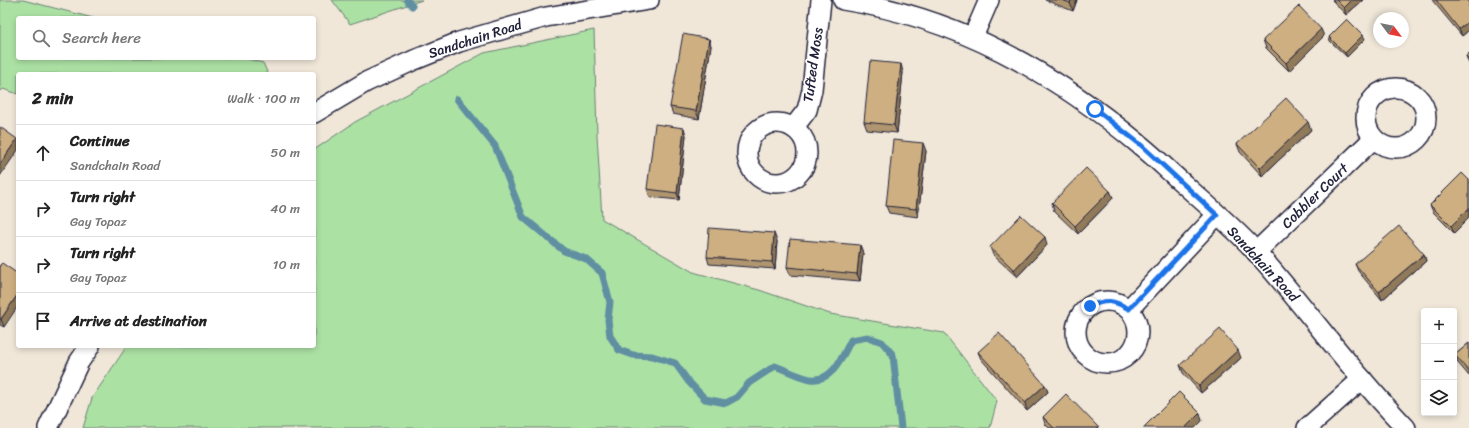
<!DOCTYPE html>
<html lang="en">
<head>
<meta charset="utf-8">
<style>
	body { margin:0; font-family:Sriracha,sans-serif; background:#f2f2f2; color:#222 }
	.controls { position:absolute; right:12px; bottom:12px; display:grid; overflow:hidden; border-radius:4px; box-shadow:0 2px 6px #0003 }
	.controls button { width:36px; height:36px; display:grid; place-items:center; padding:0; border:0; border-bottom:1px solid #e0e0e0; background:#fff; color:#222; font:20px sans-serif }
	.compass { position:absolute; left:1373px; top:12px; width:36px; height:36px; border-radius:50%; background:#fff; box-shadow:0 2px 6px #0003; rotate:122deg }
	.stop { position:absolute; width:12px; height:12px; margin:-9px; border:3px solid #1a73e8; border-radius:50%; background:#fff }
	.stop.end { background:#1a73e8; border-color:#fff; box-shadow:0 1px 4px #0008 }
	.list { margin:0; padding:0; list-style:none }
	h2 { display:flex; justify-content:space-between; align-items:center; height:52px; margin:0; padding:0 16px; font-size:17px }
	h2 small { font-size:13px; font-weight:400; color:#767676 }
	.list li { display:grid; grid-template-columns:26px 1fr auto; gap:12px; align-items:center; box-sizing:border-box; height:56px; padding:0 16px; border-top:1px solid #e0e0e0 }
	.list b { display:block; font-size:15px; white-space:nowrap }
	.list p { margin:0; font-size:13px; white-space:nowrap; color:#767676 }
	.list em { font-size:13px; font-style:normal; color:#767676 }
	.icon { flex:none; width:22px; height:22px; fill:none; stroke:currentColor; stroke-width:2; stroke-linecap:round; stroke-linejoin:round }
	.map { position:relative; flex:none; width:1469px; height:428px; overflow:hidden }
	.search { position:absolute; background:#fff; box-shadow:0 2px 6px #0003; left:16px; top:16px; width:300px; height:44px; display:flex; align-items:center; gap:10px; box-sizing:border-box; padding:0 14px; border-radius:4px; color:#767676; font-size:15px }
	.panel { position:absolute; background:#fff; box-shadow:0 2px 6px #0003; left:16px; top:72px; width:300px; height:276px; border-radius:4px }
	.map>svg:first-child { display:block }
	.green { fill:#ace1a4; stroke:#678270 }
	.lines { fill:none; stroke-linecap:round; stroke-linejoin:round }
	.stream { stroke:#608fa2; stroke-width:7 }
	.street-casing { stroke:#22223b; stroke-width:22 }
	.street { stroke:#fff; stroke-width:19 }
	.wall { fill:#b0966f; stroke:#22223b }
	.shaded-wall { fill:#907a5a; stroke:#22223b }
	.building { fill:#cdaf81; stroke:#22223b }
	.route { stroke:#1a73e8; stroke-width:5 }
	.labels { text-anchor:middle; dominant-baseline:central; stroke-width:3.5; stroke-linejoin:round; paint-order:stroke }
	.street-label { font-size:14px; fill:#22223b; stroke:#fff }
</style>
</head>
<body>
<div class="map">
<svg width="1469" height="428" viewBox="0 0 1469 428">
	<rect width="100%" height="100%" fill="#f0e7d9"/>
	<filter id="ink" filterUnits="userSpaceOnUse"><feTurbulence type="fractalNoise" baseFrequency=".025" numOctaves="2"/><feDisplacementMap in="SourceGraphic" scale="8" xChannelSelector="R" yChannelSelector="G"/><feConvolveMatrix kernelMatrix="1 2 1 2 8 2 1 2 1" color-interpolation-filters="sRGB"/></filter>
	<g filter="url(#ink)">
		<g class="green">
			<polygon points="0,0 23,0 93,18 18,18 18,58 244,58 263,63 268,74 18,74 18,94 3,89 0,91"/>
			<polygon points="332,0 422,0 350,24"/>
			<polygon points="594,30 597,135 602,219 693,272 759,290 830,314 944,333 997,401 990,428 83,428 92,398 127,346 314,346 314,150 355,122 484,53"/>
		</g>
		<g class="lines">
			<g class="stream">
				<polyline points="407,0 412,6"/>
				<path d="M457 99 495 146 523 217 541 232 564 251 586 259 602 273 610 302 608 320 610 336 619 350 633 355 652 356 675 363 688 381 705 399 726 403 737 397 749 383 775 366C783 369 804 379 811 379 833 382 842 357 851 340L868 337 882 342 893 355 901 428"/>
			</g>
			<g class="street-casing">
				<g id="street">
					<path d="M843 0C958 18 1052 71 1140 145 1156 158 1171 173 1186 186 1210 208 1236 229 1258 254 1294 294 1326 338 1362 379 1376 396 1391 412 1406 428"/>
					<polyline points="973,37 989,0"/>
					<circle cx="1396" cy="118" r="30"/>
					<polyline points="314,113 366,82 412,61 459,42 546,17 649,0"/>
					<circle cx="777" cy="153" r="30"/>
					<polyline points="794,127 807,110 812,90 821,0"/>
					<polyline points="1256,252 1373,139"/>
					<circle cx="1107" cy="332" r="31"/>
					<polyline points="1129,309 1217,215"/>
					<polyline points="48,428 79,362 90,346"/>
					<polyline points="1307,428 1362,379"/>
				</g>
			</g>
			<use href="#street" class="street"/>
		</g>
		<g class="wall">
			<polygon points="1045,0 1077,0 1073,11"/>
			<polygon points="1332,0 1363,0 1346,15"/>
			<polygon points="1432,0 1469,0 1469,30 1462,36"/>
			<polygon points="1324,36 1289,71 1266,48 1263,40"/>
			<polygon points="1329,37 1365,39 1347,57 1330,41"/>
			<polygon points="709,39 711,46 699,119 673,114 670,107"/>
			<polygon points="1469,53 1469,64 1466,56"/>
			<polygon points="903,72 897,133 867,130 864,122"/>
			<polygon points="1311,130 1262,176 1240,152 1237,144"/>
			<polygon points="686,135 679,200 650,197 647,189"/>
			<polygon points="926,151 918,217 889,213 886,206"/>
			<polygon points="1469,180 1469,218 1454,233 1433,212 1430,205"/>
			<polygon points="1110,191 1113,198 1078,234 1054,211 1052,203"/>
			<polygon points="777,241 775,269 709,264 707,257"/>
			<polygon points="860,245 863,253 860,281 790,275 787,267"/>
			<polygon points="1047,245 1017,277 993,255 990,247"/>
			<polygon points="1424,254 1426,261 1382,300 1358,271 1355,264"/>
			<polygon points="0,265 4,327 0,325"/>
			<polygon points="1469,343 1469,376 1458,363 1455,355"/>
			<polygon points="978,352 1045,385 1048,392 1027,411 981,359"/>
			<polygon points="1241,358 1201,393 1183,373 1180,365"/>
			<polygon points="1043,417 1099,428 1049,428 1045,424"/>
		</g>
		<g class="shaded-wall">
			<polygon points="1071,0 1077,0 1073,11 1070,3"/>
			<polygon points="1352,0 1363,0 1346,15 1344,8"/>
			<polygon points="1469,21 1469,30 1462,36 1459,29"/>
			<polygon points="1321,29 1324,36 1289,71 1286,63"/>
			<polygon points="1363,35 1365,39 1347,57 1345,53"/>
			<polygon points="709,39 711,46 699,119 696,111"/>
			<polygon points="901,64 903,72 897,133 894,125"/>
			<polygon points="1308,122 1311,130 1262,176 1260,168"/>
			<polygon points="684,128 686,135 679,200 677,193"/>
			<polygon points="17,139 18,141 18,150 0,176 0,164"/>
			<polygon points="923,143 926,151 918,217 916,209"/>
			<polygon points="1110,191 1113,198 1078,234 1075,226"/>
			<polygon points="1469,208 1469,218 1454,233 1451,226"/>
			<polygon points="774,233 777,241 775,269 772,262"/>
			<polygon points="1045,237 1047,245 1017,277 1014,270"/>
			<polygon points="860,245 863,253 860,281 857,274"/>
			<polygon points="1424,254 1426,261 1382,300 1379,292"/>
			<polygon points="18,294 18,306 4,327 1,319"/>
			<polygon points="1238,350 1241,358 1201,393 1199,386"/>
			<polygon points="1045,385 1048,392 1027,411 1025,403"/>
			<polygon points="1200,413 1202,421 1195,428 1185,428"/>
		</g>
		<g class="building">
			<polygon points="1062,0 1071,0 1070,3"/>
			<polygon points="1336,0 1352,0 1344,8"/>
			<polygon points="1436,0 1469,0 1469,21 1459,29"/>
			<polygon points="1299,6 1321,29 1286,63 1263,40"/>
			<polygon points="1347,19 1363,35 1345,53 1329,37"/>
			<polygon points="683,34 709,39 696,111 670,107"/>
			<polygon points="1469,53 1469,59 1466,56"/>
			<polygon points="870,61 901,64 894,125 864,122"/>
			<polygon points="1286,98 1308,122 1260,168 1237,144"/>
			<polygon points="655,124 684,128 677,193 647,189"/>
			<polygon points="0,127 17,139 0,164"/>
			<polygon points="893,140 923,143 916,209 886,206"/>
			<polygon points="1086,168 1110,191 1075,226 1052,203"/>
			<polygon points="1462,173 1469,180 1469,208 1451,226 1430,205"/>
			<polygon points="1021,215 1045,237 1014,270 990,247"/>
			<polygon points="1399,226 1424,254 1379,292 1355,264"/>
			<polygon points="709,228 774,233 772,262 707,257"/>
			<polygon points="790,239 860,245 857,274 787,267"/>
			<polygon points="2,263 18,274 18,294 1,319 0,319 0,265"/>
			<polygon points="1220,329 1238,350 1199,386 1180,365"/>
			<polygon points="999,333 1045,385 1025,403 978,352"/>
			<polygon points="1469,343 1469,372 1455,355"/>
			<polygon points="1179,392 1200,413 1185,428 1143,428"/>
			<polygon points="1066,394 1099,428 1054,428 1043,417"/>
		</g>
	</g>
	<g class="lines" filter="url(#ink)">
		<path class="route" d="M1090 306C1107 299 1113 300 1129 309L1217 215 1141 145 1095 109"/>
	</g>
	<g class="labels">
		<g class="street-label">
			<text transform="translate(475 39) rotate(-18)">Sandchain Road</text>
			<text transform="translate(813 65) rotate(-82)">Tufted Moss</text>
			<text transform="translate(1315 196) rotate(-44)">Cobbler Court</text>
			<text transform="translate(1263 264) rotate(47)">Sandchain Road</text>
		</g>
	</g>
</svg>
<div class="controls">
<button>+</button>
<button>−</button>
<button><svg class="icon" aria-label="layers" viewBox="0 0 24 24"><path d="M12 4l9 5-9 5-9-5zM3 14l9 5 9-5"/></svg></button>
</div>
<svg class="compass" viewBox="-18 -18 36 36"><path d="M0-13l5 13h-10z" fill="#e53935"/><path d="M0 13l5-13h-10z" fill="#767676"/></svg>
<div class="stop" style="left:1095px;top:109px"></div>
<div class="stop end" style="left:1090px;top:306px"></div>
<div class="search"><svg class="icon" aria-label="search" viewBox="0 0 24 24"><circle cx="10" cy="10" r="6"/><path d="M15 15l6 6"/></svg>Search here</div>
<section class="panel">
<h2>2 min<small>Walk · 100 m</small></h2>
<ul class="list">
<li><svg class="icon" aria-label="ahead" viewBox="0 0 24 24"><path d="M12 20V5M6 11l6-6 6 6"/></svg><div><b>Continue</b><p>Sandchain Road</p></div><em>50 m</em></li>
<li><svg class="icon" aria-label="right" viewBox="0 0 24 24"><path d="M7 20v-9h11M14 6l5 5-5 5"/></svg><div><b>Turn right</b><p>Gay Topaz</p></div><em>40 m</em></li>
<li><svg class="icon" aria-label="right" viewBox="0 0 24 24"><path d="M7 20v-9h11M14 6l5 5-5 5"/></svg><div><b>Turn right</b><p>Gay Topaz</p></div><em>10 m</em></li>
<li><svg class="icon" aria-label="arrive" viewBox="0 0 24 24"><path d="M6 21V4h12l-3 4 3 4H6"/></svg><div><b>Arrive at destination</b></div></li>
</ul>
</section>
</div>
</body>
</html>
